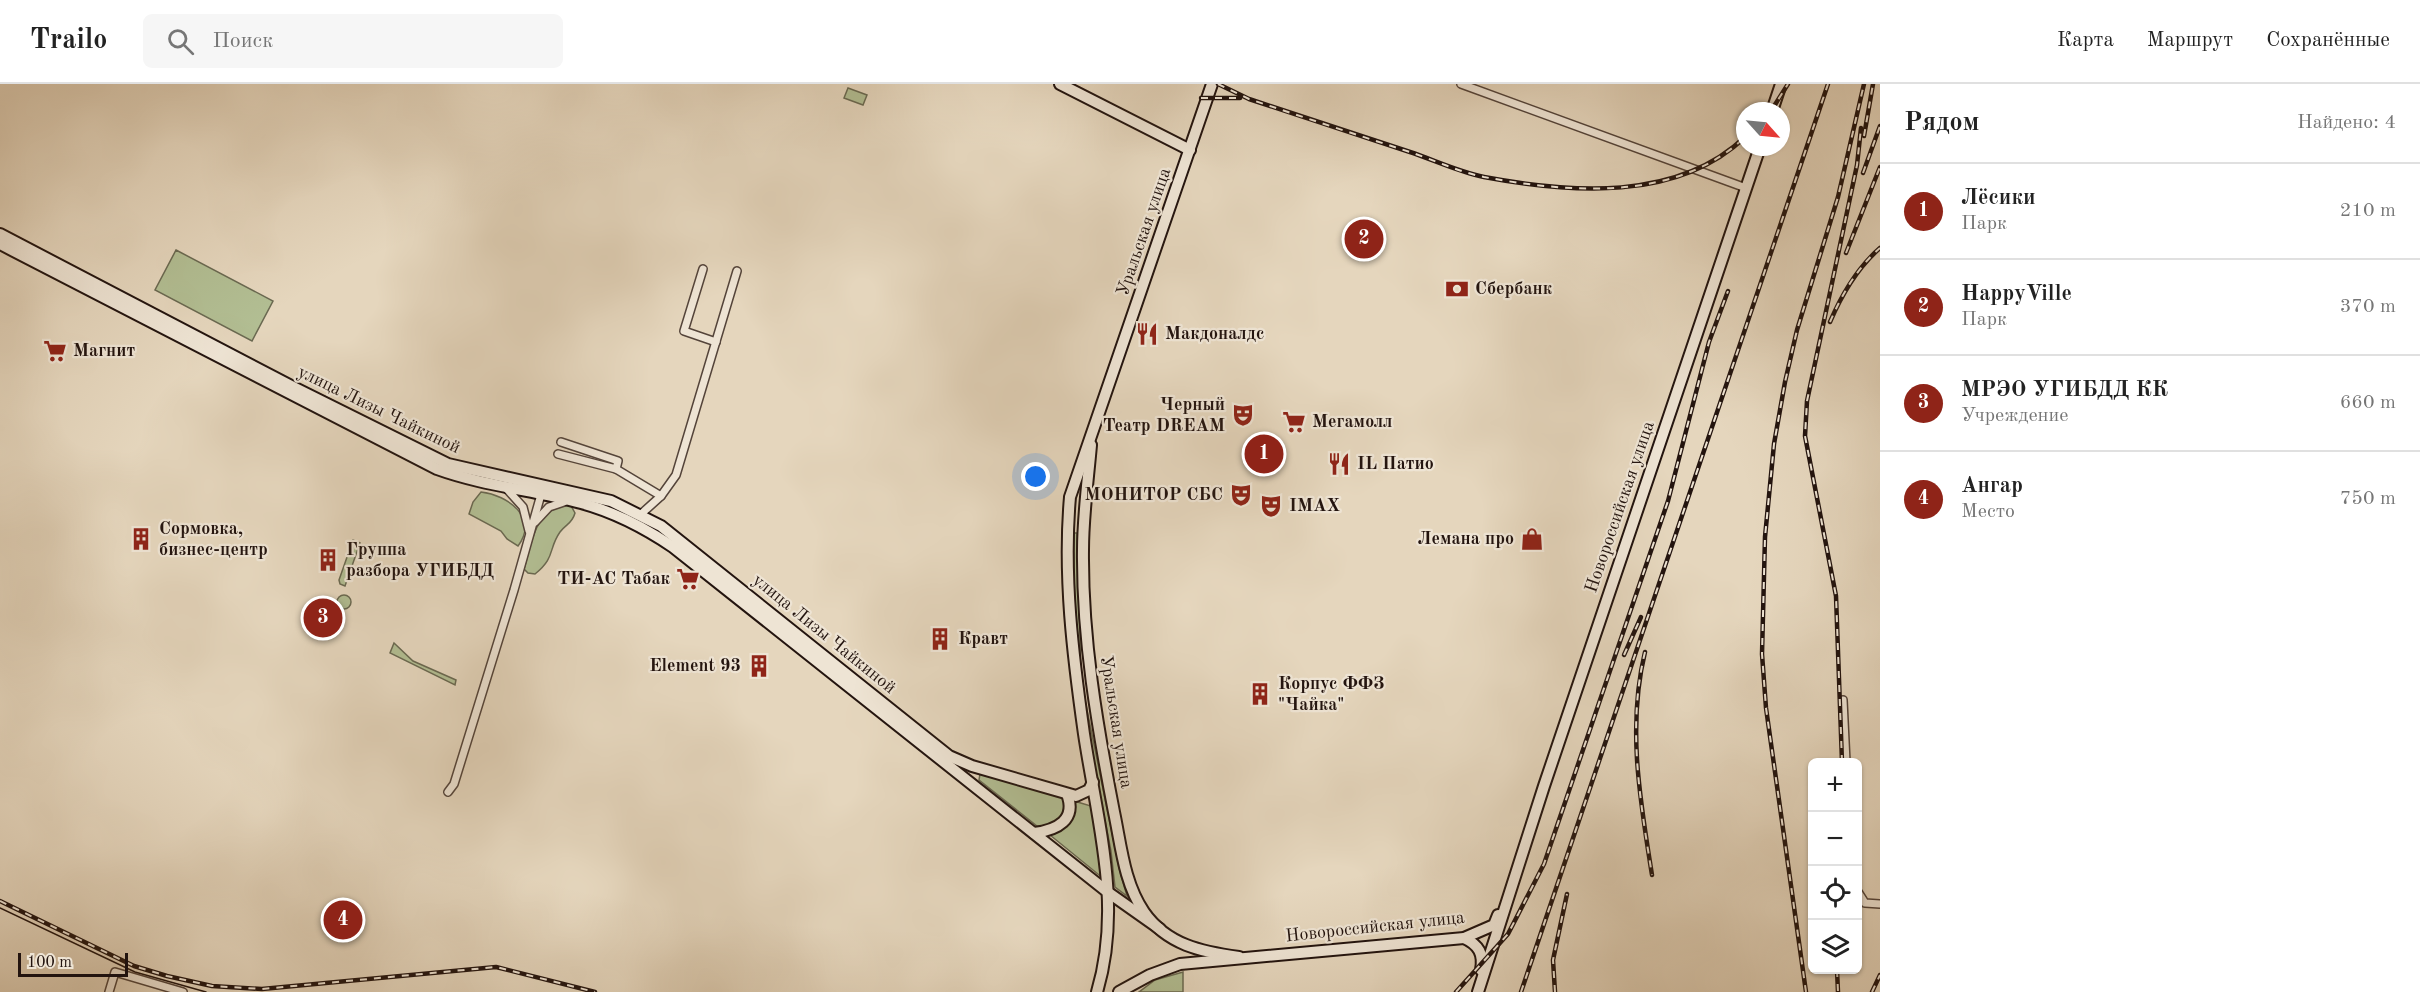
<!DOCTYPE html>
<html lang="ru">
<head>
<meta charset="utf-8">
<style>
	body { margin:0; font-family:"Old Standard TT",serif; background:#f6f6f6; color:#222 }
	.controls { position:absolute; right:18px; bottom:18px; display:grid; overflow:hidden; border-radius:9px; box-shadow:0 2px 4px #0004 }
	.controls button { width:54px; height:54px; display:grid; place-items:center; padding:0; border:0; border-bottom:2px solid #e0e0e0; background:#fff; color:#222; font:30px sans-serif }
	.compass { position:absolute; left:1736px; top:18px; width:54px; height:54px; border-radius:50%; background:#fff; box-shadow:0 2px 4px #0004; rotate:117deg }
	.scale { position:absolute; left:18px; bottom:15px; width:110px; box-sizing:border-box; padding-left:6px; border:3px solid #23140f; border-top:0; font-size:16px; line-height:21px; white-space:nowrap; color:#23140f; -webkit-text-stroke:4px #eee4d4; paint-order:stroke }
	.you { position:absolute; left:1036px; top:393px; width:21px; height:21px; margin:-15px; border:4px solid #fff; border-radius:50%; background:#1a73e8; box-shadow:0 0 0 9px #1a73e833 }
	.badge { display:grid; place-items:center; width:39px; height:39px; border-radius:50%; background:#8f2418; color:#fff; font-size:20px; font-weight:700 }
	.pin { position:absolute; translate:-50% -50%; border:3px solid #fff; box-shadow:0 2px 6px #0006 }
	.list { margin:0; padding:0; list-style:none }
	h2 { display:flex; justify-content:space-between; align-items:center; height:78px; margin:0; padding:0 24px; font-size:26px }
	h2 small { font-size:20px; font-weight:400; color:#767676 }
	.list li { display:grid; grid-template-columns:39px 1fr auto; gap:18px; align-items:center; box-sizing:border-box; height:96px; padding:0 24px; border-top:2px solid #e0e0e0 }
	.list b { display:block; font-size:22px; white-space:nowrap }
	.list p { margin:0; font-size:20px; white-space:nowrap; color:#767676 }
	.list em { font-size:20px; font-style:normal; color:#767676 }
	.icon { flex:none; width:33px; height:33px; fill:none; stroke:currentColor; stroke-width:2; stroke-linecap:round; stroke-linejoin:round }
	.map { position:relative; flex:none; width:1880px; height:908px; overflow:hidden }
	header { display:flex; align-items:center; gap:36px; box-sizing:border-box; height:84px; padding:0 30px; background:#fff; border-bottom:2px solid #e0e0e0 }
	header strong { font-size:28px }
	nav { display:flex; gap:33px; margin-inline-start:auto; font-size:21px }
	.search { width:420px; height:54px; background:#f6f6f6; display:flex; align-items:center; gap:15px; box-sizing:border-box; padding:0 21px; border-radius:9px; color:#767676; font-size:22px }
	main { display:flex }
	aside { flex:1; background:#fff }
	.map>svg:first-child { display:block }
	.green { fill:#b2be93; stroke:#6a6951; stroke-width:1.5 }
	.lines { fill:none; stroke-linecap:round; stroke-linejoin:round }
	.street-casing { stroke:#54443a; stroke-width:10 }
	.secondary-casing { stroke:#23140f; stroke-width:14 }
	.street { stroke:#eee4d4; stroke-width:7 }
	.secondary { stroke:#eee4d4; stroke-width:10 }
	.tram { stroke:#23140f; stroke-width:1.5 }
	.rail-casing { stroke:#23140f; stroke-width:4.5 }
	.rail { stroke:#eee4d4; stroke-width:2; stroke-dasharray:7; stroke-linecap:butt }
	.labels { text-anchor:middle; dominant-baseline:central; stroke-width:4.5; stroke-linejoin:round; paint-order:stroke }
	.street-label { font-size:18px; fill:#23140f; stroke:#eee4d4 }
	.poi-label { font-size:18px; font-weight:bold; fill:#23140f; stroke:#eee4d4; text-anchor:start }
</style>
</head>
<body>
<header>
<strong>Trailo</strong>
<div class="search"><svg class="icon" aria-label="search" viewBox="0 0 24 24"><circle cx="10" cy="10" r="6"/><path d="M15 15l6 6"/></svg>Поиск</div>
<nav><a>Карта</a><a>Маршрут</a><a>Сохранённые</a></nav>
</header>
<main>
<div class="map">
<svg width="1880" height="908" viewBox="0 0 1880 908">
	<rect width="100%" height="100%" fill="#e5d6bd"/>
	<filter id="stains"><feTurbulence type="fractalNoise" baseFrequency=".00333" numOctaves="4"/><feColorMatrix values="0 0 0 0 .2 0 0 0 0 .09 0 0 0 0 .02 0 0 0 .5 -.17"/></filter>
	<radialGradient id="worn" r=".72"><stop offset=".6" stop-color="#630" stop-opacity="0"/><stop offset="1" stop-color="#630" stop-opacity=".3"/></radialGradient>
	<g class="green">
		<polygon points="848,4 867,11 863,21 844,14"/>
		<polygon points="176,166 273,217 252,257 155,206"/>
		<path d="M481 408C508 411 539 434 518 462L507 455 501 447 469 430 473 418Z"/>
		<path d="M570 420 575 429C572 440 566 440 560 448 548 465 556 473 535 490L528 489 524 485C533 454 534 426 570 420Z"/>
		<polygon points="1074,449 1077,449 1081,593 1074,533"/>
		<polygon points="353,456 360,459 345,502 340,500 339,496"/>
		<circle cx="344" cy="518" r="7"/>
		<polygon points="394,559 413,577 456,596 455,601 390,569"/>
		<polygon points="1084,611 1119,784 1127,812 1115,803 1111,767 1081,612"/>
		<path d="M980 690 1065 714C1069 732 1055 744 1037 742L979 696Z"/>
		<path d="M1074 717 1091 722 1104 795 1050 751C1066 744 1075 735 1074 717Z"/>
		<polygon points="1183,888 1183,908 1139,908 1155,896"/>
	</g>
	<g class="lines">
		<g class="street-casing">
			<g id="street">
				<polyline points="1461,0 1746,104"/>
				<polyline points="703,185 684,247 716,258"/>
				<polyline points="561,358 618,377 616,385 661,412"/>
				<polyline points="558,370 616,385"/>
				<polyline points="505,403 523,423 529,447"/>
				<polyline points="640,431 661,412 676,391 737,187"/>
				<polyline points="535,438 549,423 564,418"/>
				<polyline points="1843,616 1846,678"/>
				<polyline points="448,708 454,700 514,506 542,407"/>
				<polyline points="1858,808 1865,819 1880,820"/>
				<polyline points="109,908 115,888 183,908"/>
			</g>
		</g>
		<g class="secondary-casing">
			<g id="secondary">
				<polyline points="1060,0 1190,66"/>
				<polyline points="1772,27 1781,0"/>
				<polyline points="0,150 295,304 448,380 611,417 661,442 949,672 972,682 1076,712 1089,706 1093,698"/>
				<path d="M0 160 437 385C484 402 533 406 581 419 614 428 645 444 673 463L1109 809 1160 845"/>
				<path d="M1091 361C1088 396 1083 431 1083 466 1082 554 1097 641 1114 728 1121 761 1124 799 1144 828 1167 861 1202 868 1239 873"/>
				<path d="M1034 749C1057 746 1077 736 1067 710"/>
				<path d="M1464 854C1479 861 1484 870 1481 886"/>
				<path d="M1097 908C1123 821 1097 737 1084 650 1073 572 1063 492 1070 413L1212 0"/>
				<polyline points="1119,908 1150,891 1180,880 1464,854 1494,841 1498,831"/>
				<polyline points="1478,908 1544,702 1760,63"/>
			</g>
		</g>
		<use href="#street" class="street"/>
		<use href="#secondary" class="secondary"/>
		<polyline class="tram" points="0,824 135,888 206,908"/>
		<g class="rail-casing">
			<g id="rail">
				<path d="M1218 0 1249 15C1303 33 1357 51 1410 68 1434 76 1459 88 1484 93 1570 109 1677 118 1745 53"/>
				<polyline points="1201,14 1240,14"/>
				<polyline points="1771,27 1788,0"/>
				<polyline points="1864,52 1873,0"/>
				<polyline points="1863,89 1880,42"/>
				<polyline points="1846,169 1880,83"/>
				<path d="M1830 238C1842 210 1857 184 1880 164"/>
				<path d="M1645 568C1627 642 1640 716 1652 791"/>
				<polyline points="1624,571 1641,533"/>
				<polyline points="1842,678 1836,512 1805,352 1807,317 1857,81 1861,44"/>
				<polyline points="0,817 134,882 167,892 212,902 262,905 496,883 595,908"/>
				<polyline points="1837,886 1838,908"/>
				<polyline points="1456,908 1508,850 1544,780 1668,417 1709,258 1728,207"/>
				<polyline points="1521,908 1828,0"/>
				<polyline points="1555,908 1553,876 1567,810"/>
				<polyline points="1806,908 1766,624 1762,570 1765,453 1774,360 1785,298 1797,246 1838,113 1864,0"/>
				<polyline points="1872,908 1880,891"/>
			</g>
		</g>
		<use href="#rail" class="rail"/>
	</g>
	<defs>
		<g id="bank-bare" transform="scale(1.8)"><path d="M-6-4H6V4H-6ZM0-2.3a2.3 2.3 0 1 0 0 4.6a2.3 2.3 0 1 0 0-4.6Z" fill="#8f2418" stroke="#eee4d4" stroke-width="2.5" paint-order="stroke"/></g>
		<g id="restaurant-bare" transform="scale(1.8)"><path d="M-5-6h1v4h1v-4h1v4h1v-4h1v5L-1.5 .5V6h-2V.5L-5-1ZM5-6V6H3V1.5H1.5Q1.5-4 5-6Z" fill="#8f2418" stroke="#eee4d4" stroke-width="2.5" paint-order="stroke"/></g>
		<g id="supermarket-bare" transform="scale(1.8)"><path d="M-6-5.5h2.5l.6 2H6L4.5 2H-2.5L-4.4-4H-6ZM-1.5 3.2a1.3 1.3 0 1 0 .1 0ZM3 3.2a1.3 1.3 0 1 0 .1 0Z" fill="#8f2418" stroke="#eee4d4" stroke-width="2.5" paint-order="stroke"/></g>
		<g id="theatre-bare" transform="scale(1.8)"><path d="M-5-5.5Q0-4 5-5.5V0Q5 5 0 6Q-5 5-5 0ZM-3.3-2.5H-1v1.5H-3.3ZM1-2.5H3.3v1.5H1ZM-2.8 1Q0 5.5 2.8 1Z" fill="#8f2418" stroke="#eee4d4" stroke-width="2.5" paint-order="stroke"/></g>
		<g id="building-bare" transform="scale(1.8)"><path d="M-4-6H4V6H1V3H-1V6H-4ZM-2.5-4.3h1.7v1.8h-1.7ZM.8-4.3h1.7v1.8H.8ZM-2.5-1h1.7V.8h-1.7ZM.8-1h1.7V.8H.8Z" fill="#8f2418" stroke="#eee4d4" stroke-width="2.5" paint-order="stroke"/></g>
		<g id="shop-bare" transform="scale(1.8)"><path d="M-5-2.5h2.3a2.7 3.5 0 0 1 5.4 0H5L5.5 6h-11ZM-1.5-2.5h3a1.5 2.3 0 0 0-3 0Z" fill="#8f2418" stroke="#eee4d4" stroke-width="2.5" paint-order="stroke"/></g>
	</defs>
	<g fill-rule="evenodd">
		<use href="#bank-bare" x="1457" y="205"/>
		<use href="#restaurant-bare" x="1147" y="250"/>
		<use href="#supermarket-bare" x="55" y="267"/>
		<use href="#theatre-bare" x="1243" y="331"/>
		<use href="#supermarket-bare" x="1294" y="338"/>
		<use href="#restaurant-bare" x="1339" y="380"/>
		<use href="#theatre-bare" x="1241" y="411"/>
		<use href="#theatre-bare" x="1271" y="422"/>
		<use href="#building-bare" x="141" y="455"/>
		<use href="#shop-bare" x="1532" y="455"/>
		<use href="#building-bare" x="328" y="476"/>
		<use href="#supermarket-bare" x="688" y="495"/>
		<use href="#building-bare" x="940" y="555"/>
		<use href="#building-bare" x="759" y="582"/>
		<use href="#building-bare" x="1260" y="610"/>
	</g>
	<g class="labels">
		<g class="street-label">
			<text transform="translate(1144 148) rotate(-71)">Уральская улица</text>
			<text transform="translate(379 326) rotate(26)">улица Лизы Чайкиной</text>
			<text transform="translate(1620 423) rotate(-71)">Новороссийская улица</text>
			<text transform="translate(824 550) rotate(39)">улица Лизы Чайкиной</text>
			<text transform="translate(1116 638) rotate(81)">Уральская улица</text>
			<text transform="translate(1375 843) rotate(-6)">Новороссийская улица</text>
		</g>
		<g class="poi-label">
			<text x="1475" y="205">Сбербанк</text>
			<text x="1165" y="250">Макдоналдс</text>
			<text x="73" y="267">Магнит</text>
			<text x="1225" y="321" text-anchor="end">Черный<tspan x="1225" dy="21">Театр DREAM</tspan></text>
			<text x="1312" y="338">Мегамолл</text>
			<text x="1357" y="380">IL Патио</text>
			<text x="1223" y="411" text-anchor="end">МОНИТОР СБС</text>
			<text x="1289" y="422">IMAX</text>
			<text x="159" y="445">Сормовка,<tspan x="159" dy="21">бизнес-центр</tspan></text>
			<text x="1514" y="455" text-anchor="end">Лемана про</text>
			<text x="346" y="466">Группа<tspan x="346" dy="21">разбора УГИБДД</tspan></text>
			<text x="670" y="495" text-anchor="end">ТИ-АС Табак</text>
			<text x="958" y="555">Кравт</text>
			<text x="741" y="582" text-anchor="end">Element 93</text>
			<text x="1278" y="600">Корпус ФФЗ<tspan x="1278" dy="21">"Чайка"</tspan></text>
		</g>
	</g>
	<rect width="100%" height="100%" filter="url(#stains)"/>
	<rect width="100%" height="100%" fill="url(#worn)"/>
</svg>
<div class="controls">
<button>+</button>
<button>−</button>
<button><svg class="icon" aria-label="locate" viewBox="0 0 24 24"><circle cx="12" cy="12" r="6"/><path d="M12 2v4M12 18v4M2 12h4M18 12h4"/></svg></button>
<button><svg class="icon" aria-label="layers" viewBox="0 0 24 24"><path d="M12 4l9 5-9 5-9-5zM3 14l9 5 9-5"/></svg></button>
</div>
<svg class="compass" viewBox="-18 -18 36 36"><path d="M0-13l5 13h-10z" fill="#e53935"/><path d="M0 13l5-13h-10z" fill="#767676"/></svg>
<div class="scale">100 m</div>
<div class="you"></div>
<div class="pin badge" style="left:1264px;top:370px">1</div>
<div class="pin badge" style="left:1364px;top:155px">2</div>
<div class="pin badge" style="left:323px;top:534px">3</div>
<div class="pin badge" style="left:343px;top:836px">4</div>
</div>
<aside>
<h2>Рядом<small>Найдено: 4</small></h2>
<ul class="list">
<li><span class="badge">1</span><div><b>Лёсики</b><p>Парк</p></div><em>210 m</em></li>
<li><span class="badge">2</span><div><b>HappyVille</b><p>Парк</p></div><em>370 m</em></li>
<li><span class="badge">3</span><div><b>МРЭО УГИБДД КК</b><p>Учреждение</p></div><em>660 m</em></li>
<li><span class="badge">4</span><div><b>Ангар</b><p>Место</p></div><em>750 m</em></li>
</ul>
</aside>
</main>
</body>
</html>
